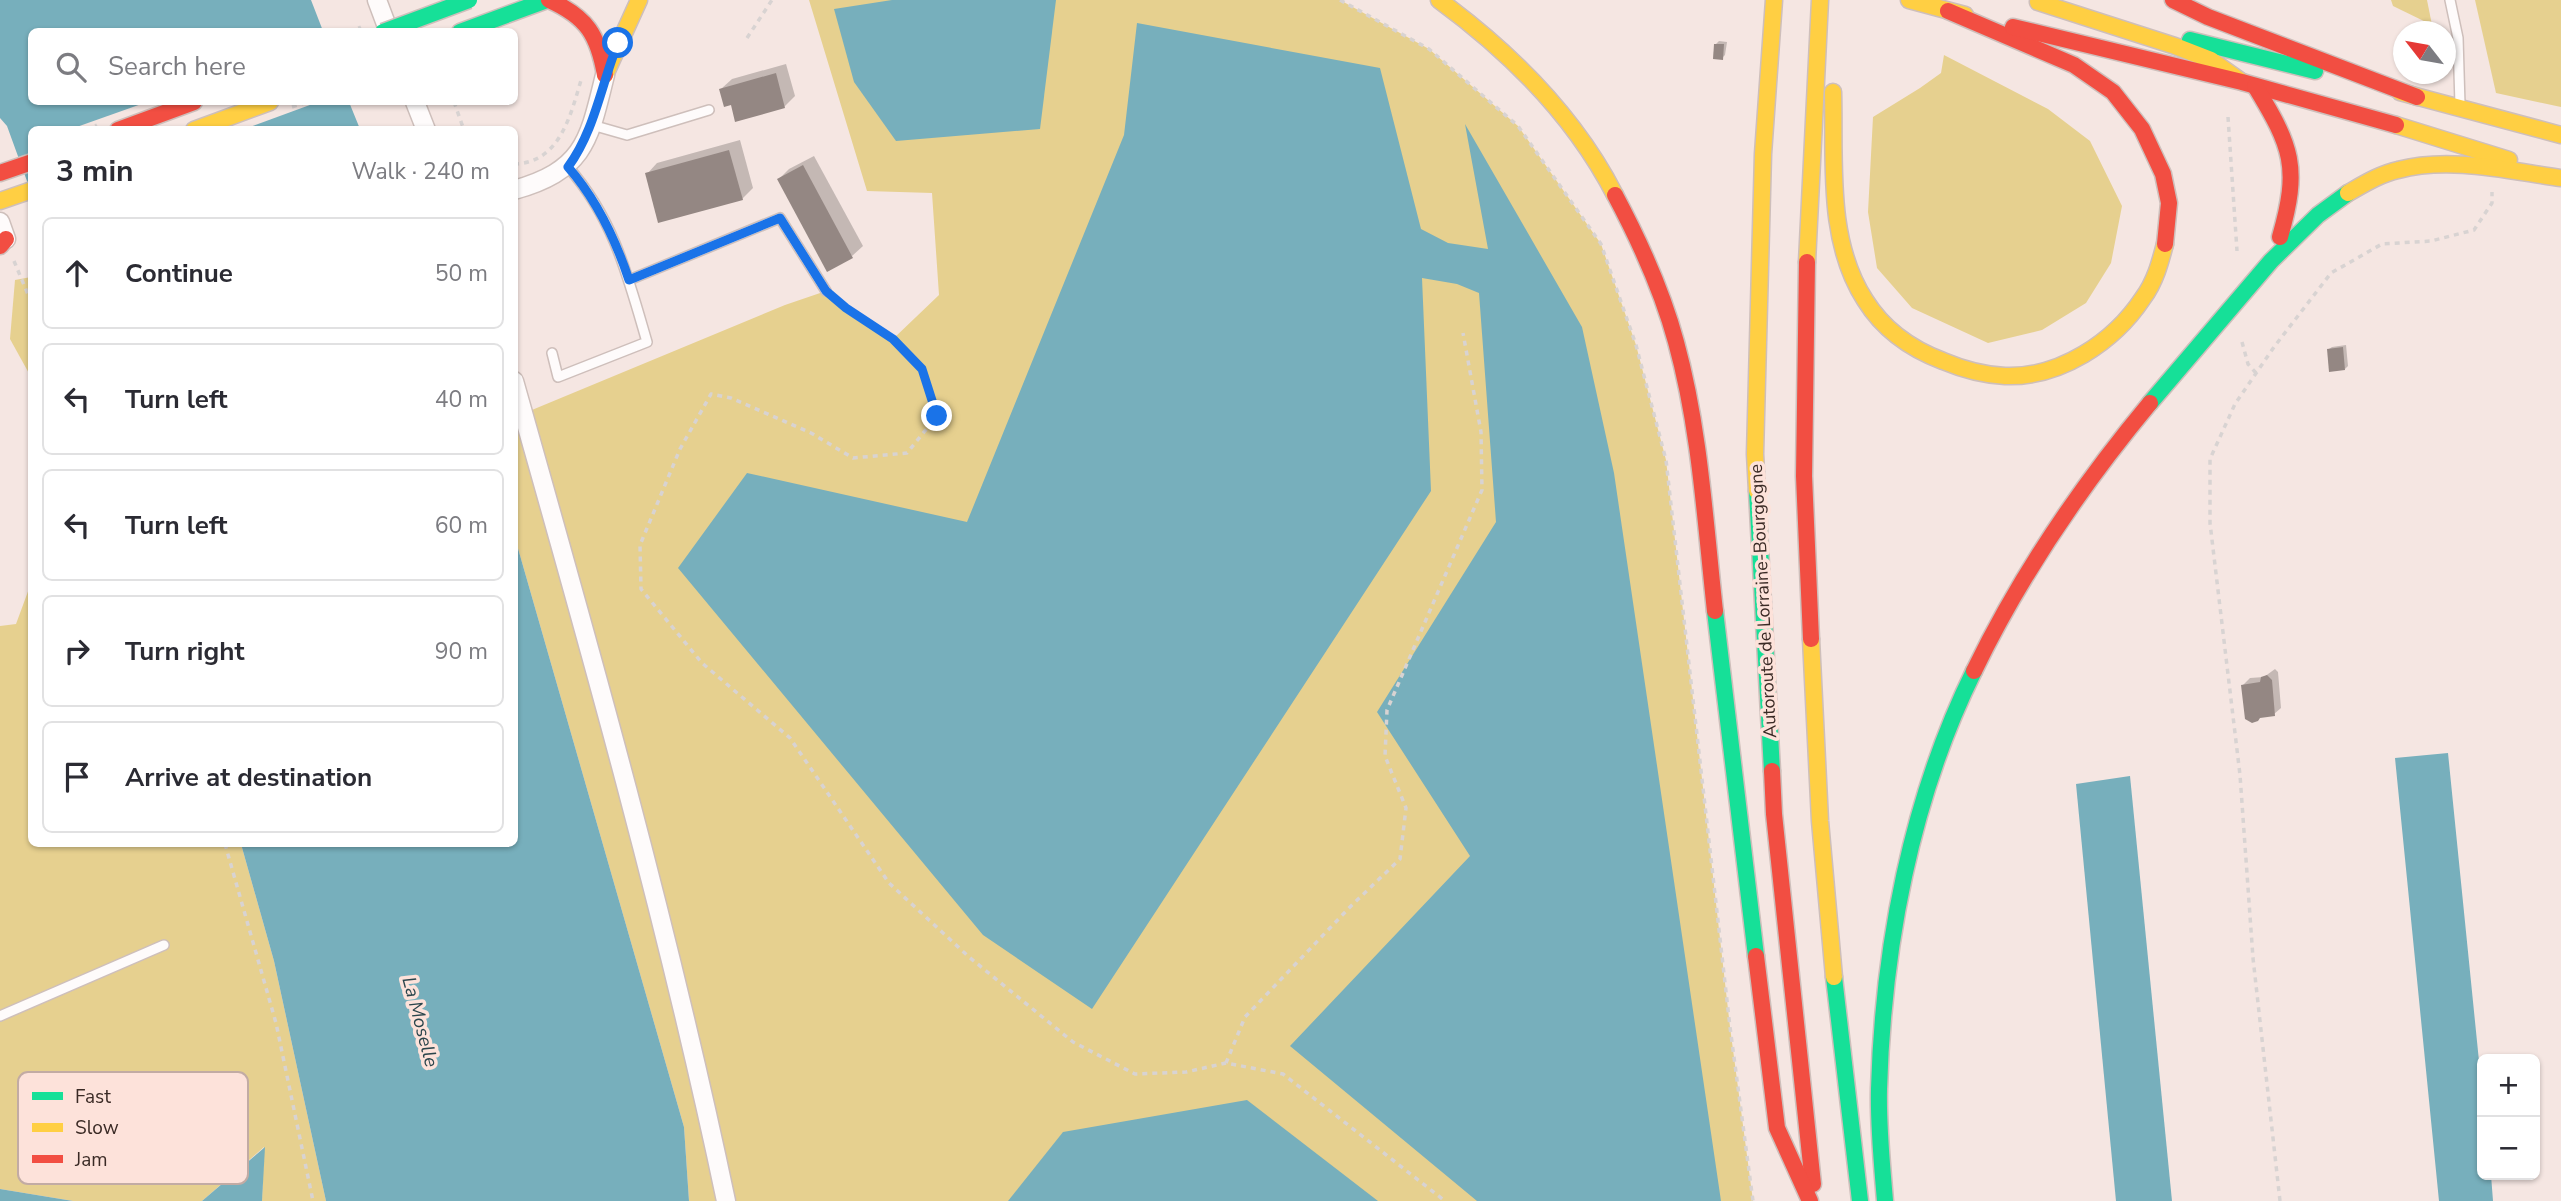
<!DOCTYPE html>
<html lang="en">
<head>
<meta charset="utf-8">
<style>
	body { margin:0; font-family:"Nunito Sans",sans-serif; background:#f2f2f3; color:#2b2b33 }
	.controls { position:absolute; right:21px; bottom:21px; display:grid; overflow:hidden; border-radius:10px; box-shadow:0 2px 5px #0004 }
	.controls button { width:63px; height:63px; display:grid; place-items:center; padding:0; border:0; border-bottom:2px solid #e1e1e2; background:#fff; color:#2b2b33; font:35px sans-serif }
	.compass { position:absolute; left:2393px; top:21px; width:63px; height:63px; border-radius:50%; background:#fff; box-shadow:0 2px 5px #0004; rotate:301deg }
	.stop { position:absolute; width:21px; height:21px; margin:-16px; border:5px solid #1a73e8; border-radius:50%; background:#fff }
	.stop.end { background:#1a73e8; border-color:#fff; box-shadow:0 2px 7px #0008 }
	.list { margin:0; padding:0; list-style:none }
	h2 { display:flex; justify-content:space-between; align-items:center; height:91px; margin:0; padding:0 28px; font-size:30px }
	h2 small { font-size:23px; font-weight:400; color:#7c7c81 }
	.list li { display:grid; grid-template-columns:46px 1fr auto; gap:21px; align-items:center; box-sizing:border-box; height:112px; margin:0 14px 14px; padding:0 14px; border:2px solid #e1e1e2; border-radius:10px }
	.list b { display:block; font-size:26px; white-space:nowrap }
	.list em { font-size:23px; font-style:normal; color:#7c7c81 }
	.icon { flex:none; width:38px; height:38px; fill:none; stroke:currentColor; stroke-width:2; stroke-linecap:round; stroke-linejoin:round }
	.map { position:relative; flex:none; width:2561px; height:1201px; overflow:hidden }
	.search { position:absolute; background:#fff; box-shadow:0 2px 5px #0004; left:28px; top:28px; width:490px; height:77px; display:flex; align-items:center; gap:18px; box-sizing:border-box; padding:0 24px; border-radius:10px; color:#7c7c81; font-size:26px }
	.panel { position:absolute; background:#fff; box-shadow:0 2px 5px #0004; left:28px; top:126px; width:490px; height:721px; border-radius:10px }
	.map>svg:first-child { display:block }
	.green { fill:#e6d08f }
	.water { fill:#77afbc }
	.pier { fill:#f5e6e2 }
	.shadow { fill:#0003 }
	.building { fill:#948783 }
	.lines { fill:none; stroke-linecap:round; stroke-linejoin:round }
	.lane-casing { stroke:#cebfbb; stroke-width:12 }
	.street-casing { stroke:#cebfbb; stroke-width:21 }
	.fast-casing { stroke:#cebfbb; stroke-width:19 }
	.slow-casing { stroke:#cebfbb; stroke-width:19 }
	.jam-casing { stroke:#cebfbb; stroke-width:19 }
	.path { stroke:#d8d3d2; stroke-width:3.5; stroke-dasharray:5 5; stroke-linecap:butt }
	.lane { stroke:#fefbfb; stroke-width:9 }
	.street { stroke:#fefbfb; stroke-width:18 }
	.fast { stroke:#16e098; stroke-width:16 }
	.slow { stroke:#ffcf43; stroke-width:16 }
	.jam { stroke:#f24e42; stroke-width:16 }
	.fast-bridge-casing { stroke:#cebfbb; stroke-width:19; stroke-linecap:butt }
	.path-bridge { stroke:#d8d3d2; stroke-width:3.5; stroke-dasharray:5 5; stroke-linecap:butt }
	.fast-bridge { stroke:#16e098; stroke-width:16 }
	.route { stroke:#1a73e8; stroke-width:9 }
	.labels { text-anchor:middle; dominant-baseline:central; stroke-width:7; stroke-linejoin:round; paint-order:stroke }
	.street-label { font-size:18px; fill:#3a2a25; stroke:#fde2da }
	.water-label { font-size:19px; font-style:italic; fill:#2a454c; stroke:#fde2da }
	.key { fill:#fde2da; stroke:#c2aba4; stroke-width:2 }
	.key-label { font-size:19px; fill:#3a2a25 }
</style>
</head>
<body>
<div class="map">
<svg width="2561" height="1201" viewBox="0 0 2561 1201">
	<rect width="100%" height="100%" fill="#f5e6e2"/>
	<g class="green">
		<polygon points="809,0 1340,0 1429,49 1518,126 1601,244 1636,345 1666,460 1730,1027 1753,1201 689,1201 684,1127 515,538 515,417 785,305 826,291 846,308 893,339 939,295 932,193 867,191"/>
		<polygon points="2391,0 2427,0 2432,25 2393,6"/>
		<polygon points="2475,0 2561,0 2561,107 2496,93"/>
		<polygon points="1944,55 2048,109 2090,141 2122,206 2111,263 2086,303 2042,330 1988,343 1912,308 1877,268 1868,212 1873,117 1920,88 1941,73"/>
		<polygon points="31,277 32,277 31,377 10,339 15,280"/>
		<polygon points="30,586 32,844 241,844 274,961 326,1201 262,1201 264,1147 202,1201 73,1201 0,1189 0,626 16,624"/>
	</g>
	<g class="water">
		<polygon points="0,0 311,0 323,31 32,32 32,102 349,102 360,129 32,130 31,192 7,126 0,118"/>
		<polygon points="892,0 1056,0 1040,129 896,141 854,82 834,9"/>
		<polygon points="1137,23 1380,68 1421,229 1448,243 1488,249 1465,124 1582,327 1614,473 1721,1201 1477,1201 1290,1046 1470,856 1377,712 1496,522 1479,293 1457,284 1422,278 1431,491 1092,1009 983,935 678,568 747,473 967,522 1124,135"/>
		<polygon points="515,538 684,1127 689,1201 326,1201 274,961 241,844 514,844"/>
		<polygon points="2448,753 2482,1091 2482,1175 2491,1175 2493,1201 2439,1201 2395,758"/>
		<polygon points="2130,776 2172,1201 2116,1201 2076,784"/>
		<polygon points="1247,1100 1378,1201 1008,1201 1063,1132"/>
		<polygon points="265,1147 262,1201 202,1201"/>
		<polygon points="0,1189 73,1201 0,1201"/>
	</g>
	<polygon class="pier" points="147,102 318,102 242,130 71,129"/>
	<g class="shadow">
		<polygon points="1719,41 1727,42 1725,55 1722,58 1716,44"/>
		<polygon points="786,64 795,96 784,107 732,103 721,89 732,79"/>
		<polygon points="740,140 753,188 742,199 647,174 657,163"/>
		<polygon points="814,156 863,246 852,256 779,179 789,169"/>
		<polygon points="2346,345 2348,366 2345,369 2329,349 2332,347"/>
		<polygon points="2275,669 2278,672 2281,708 2274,714 2243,685 2250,678 2264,677"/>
	</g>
	<g class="building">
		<polygon points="1714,44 1724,44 1723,60 1713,59"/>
		<polygon points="776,73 785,108 735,122 731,105 724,107 719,89"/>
		<polygon points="729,150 743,200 658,223 645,173"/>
		<polygon points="803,165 853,258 827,272 777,179"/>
		<polygon points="2343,347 2345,370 2329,372 2327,349"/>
		<polygon points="2267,675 2272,680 2275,716 2260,718 2258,721 2252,723 2245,719 2241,685 2260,682 2261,677"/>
	</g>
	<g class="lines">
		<g class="lane-casing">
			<g id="lane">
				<polyline points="2450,0 2458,38 2460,105"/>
				<polyline points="592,125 627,135 709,110"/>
				<polyline points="629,280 780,218 826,291"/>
				<path d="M552 353 558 377 647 342C628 277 614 219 568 167"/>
				<polyline points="0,1016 164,945"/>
			</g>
		</g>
		<g class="street-casing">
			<g id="street">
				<polyline points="377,0 389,32"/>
				<polyline points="415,102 426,130"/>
				<path d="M514 190C585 170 589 140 605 75"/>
				<polyline points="0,222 6,239"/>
				<path d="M514 381C591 652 668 925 726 1201"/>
			</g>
		</g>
		<g class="fast-casing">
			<g id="fast">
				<polyline points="460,32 547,0"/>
				<polyline points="2190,40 2315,71"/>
				<polyline points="2150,403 2271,261 2318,215 2348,193"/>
				<polyline points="1757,491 1772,771"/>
				<polyline points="1715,611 1756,956"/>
				<polyline points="1834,977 1860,1201"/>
				<path d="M1885 1201C1882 1164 1878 1126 1879 1089 1883 947 1911 799 1974 671"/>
			</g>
		</g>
		<g class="slow-casing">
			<g id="slow">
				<path d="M1439 0C1510 52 1574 115 1615 195"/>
				<polyline points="1909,0 1965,15"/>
				<polyline points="2038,2 2175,46 2211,60 2242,82"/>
				<polyline points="605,75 639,0"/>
				<path d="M1833 92C1835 160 1826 240 1865 300 1883 329 1911 349 1943 361 1962 369 1984 375 2005 376 2060 378 2114 342 2143 298 2155 282 2160 263 2165 244"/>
				<polyline points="2400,92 2561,135"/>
				<polyline points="2396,125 2509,160"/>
				<polyline points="194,130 270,102"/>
				<path d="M2348 193C2364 184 2380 174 2398 170 2450 156 2509 171 2561 178"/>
				<polyline points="0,201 32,190"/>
				<polyline points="1807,262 1820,0"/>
				<polyline points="1757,491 1755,454 1763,154 1774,0"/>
				<polyline points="1811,639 1820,821 1834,977"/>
			</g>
		</g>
		<g class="jam-casing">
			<g id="jam">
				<path d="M549 0C587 17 598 35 605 75"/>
				<polyline points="2173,0 2208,17 2417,97"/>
				<polyline points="1948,11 2074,65 2113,92 2142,129 2163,174 2169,203 2165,244"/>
				<polyline points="2013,27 2242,82 2396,125"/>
				<path d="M2255 86C2292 147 2300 167 2280 237"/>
				<polyline points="118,130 194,102"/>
				<polyline points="0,173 32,162"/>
				<path d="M1615 195C1640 242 1662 290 1676 342 1700 429 1705 521 1715 611"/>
				<polyline points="0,246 6,239"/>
				<polyline points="1807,262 1804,476 1811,639"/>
				<path d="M1974 671C2021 574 2081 486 2150 403"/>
				<polyline points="1772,771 1774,814 1813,1184"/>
				<polyline points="1756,956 1777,1128 1810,1201"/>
			</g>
		</g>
		<g class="path">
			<polyline points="1340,0 1429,49 1518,126 1601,244 1636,345 1666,460 1730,1027 1753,1201"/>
			<polyline points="747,38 772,0"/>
			<polyline points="454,102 464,130"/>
			<polyline points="292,107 307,102"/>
			<polyline points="2228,117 2237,251"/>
			<polyline points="86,130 97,125"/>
			<path d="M514 164C561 163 571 113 582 77"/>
			<polyline points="14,261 32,304"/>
			<polyline points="834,298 893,339 922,369 937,416 907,453 853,458 811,433 731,398 711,394 680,449 640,545 641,589 702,663 790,738 889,883 969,957 1073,1042 1135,1074 1186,1072 1226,1063 1283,1074 1445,1201"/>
			<polyline points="2242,342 2248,364 2256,373"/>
			<polyline points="225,844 276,1023 313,1201"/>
			<polyline points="1226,1063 1245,1017 1350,907 1400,859 1406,808 1385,756 1387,710 1482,490 1481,432 1463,333"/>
			<polyline points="2280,1201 2253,958 2240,775 2210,523 2210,459 2235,404 2274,347 2331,273 2382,244 2431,241 2474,230 2492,203 2492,192"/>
		</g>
		<use href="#lane" class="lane"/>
		<use href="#street" class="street"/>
		<use href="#fast" class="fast"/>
		<use href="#slow" class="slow"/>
		<use href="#jam" class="jam"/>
		<g class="fast-bridge-casing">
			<polyline id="fast-bridge" points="383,32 469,0"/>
		</g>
		<polyline class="path-bridge" points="349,32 361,27"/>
		<use href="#fast-bridge" class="fast-bridge"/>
	</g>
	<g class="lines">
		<path class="route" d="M618 43C601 85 595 130 568 167 597 200 615 238 629 280L780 218 826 291 846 308 893 339 922 369 937 416"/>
	</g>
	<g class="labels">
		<g class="street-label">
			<text transform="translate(1763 601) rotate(-93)">Autoroute de Lorraine-Bourgogne</text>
		</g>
		<g class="water-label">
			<text transform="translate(420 1022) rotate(75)">La Moselle</text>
		</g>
	</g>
	<rect x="18" y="1072" width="230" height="112" rx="10" class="key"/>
	<rect x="32" y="1092" width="31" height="8" fill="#16e098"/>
	<rect x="32" y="1123" width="31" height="9" fill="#ffcf43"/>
	<rect x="32" y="1155" width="31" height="8" fill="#f24e42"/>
	<g class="key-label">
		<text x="75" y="1103">Fast</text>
		<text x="75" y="1134">Slow</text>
		<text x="75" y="1166">Jam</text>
	</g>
</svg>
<div class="controls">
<button>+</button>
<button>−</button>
</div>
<svg class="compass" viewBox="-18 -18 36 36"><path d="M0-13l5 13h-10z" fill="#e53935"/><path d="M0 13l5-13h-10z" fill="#7c7c81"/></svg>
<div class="stop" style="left:618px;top:43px"></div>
<div class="stop end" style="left:937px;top:416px"></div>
<div class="search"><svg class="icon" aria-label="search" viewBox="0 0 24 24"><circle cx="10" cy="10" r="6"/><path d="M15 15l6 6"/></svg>Search here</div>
<section class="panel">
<h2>3 min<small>Walk · 240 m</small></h2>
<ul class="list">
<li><svg class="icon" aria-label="ahead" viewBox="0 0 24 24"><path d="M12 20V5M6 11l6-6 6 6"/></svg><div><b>Continue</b></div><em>50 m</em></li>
<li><svg class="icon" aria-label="left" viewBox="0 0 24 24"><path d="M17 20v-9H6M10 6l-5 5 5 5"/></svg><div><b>Turn left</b></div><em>40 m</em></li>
<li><svg class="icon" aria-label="left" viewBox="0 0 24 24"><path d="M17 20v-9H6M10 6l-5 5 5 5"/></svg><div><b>Turn left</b></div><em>60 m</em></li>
<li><svg class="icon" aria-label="right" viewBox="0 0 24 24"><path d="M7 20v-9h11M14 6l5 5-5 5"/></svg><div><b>Turn right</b></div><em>90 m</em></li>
<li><svg class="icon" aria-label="arrive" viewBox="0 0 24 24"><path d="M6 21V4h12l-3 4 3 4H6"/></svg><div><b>Arrive at destination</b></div></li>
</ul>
</section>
</div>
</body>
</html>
